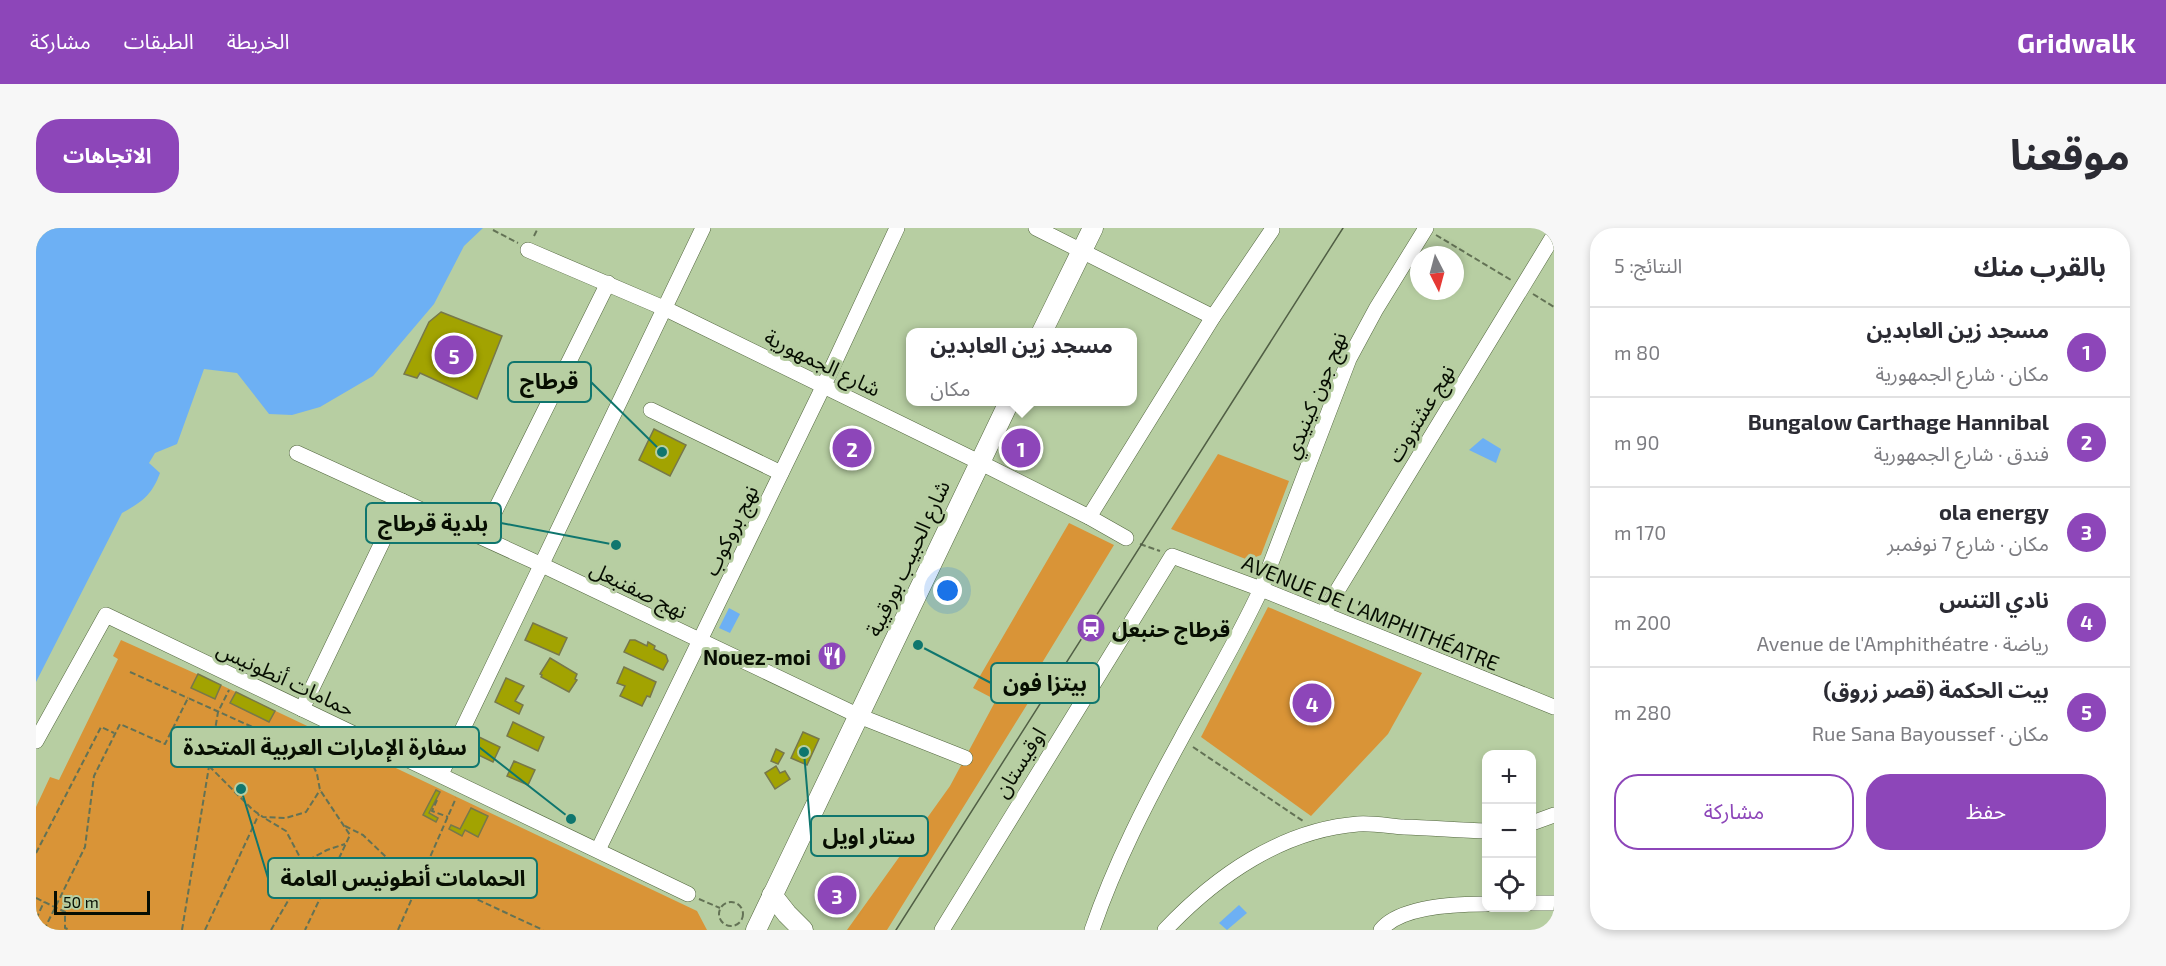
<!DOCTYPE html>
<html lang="ar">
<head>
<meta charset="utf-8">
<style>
	body { margin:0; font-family:"Exo 2","Noto Sans Arabic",sans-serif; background:#f7f7f7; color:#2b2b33; direction:rtl }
	.controls { position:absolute; right:18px; bottom:18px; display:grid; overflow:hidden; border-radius:12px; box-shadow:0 3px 9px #0003 }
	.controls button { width:54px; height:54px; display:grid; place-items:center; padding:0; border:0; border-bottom:2px solid #e1e1e2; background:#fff; color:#2b2b33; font:30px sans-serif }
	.compass { position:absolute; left:1374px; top:18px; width:54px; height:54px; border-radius:50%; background:#fff; box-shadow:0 3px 9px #0003; rotate:174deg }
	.scale { position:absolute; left:18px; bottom:15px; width:96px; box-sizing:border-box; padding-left:6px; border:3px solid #070e02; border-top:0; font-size:16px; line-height:21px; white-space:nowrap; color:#070e02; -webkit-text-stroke:4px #b7cea2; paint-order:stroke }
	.you { position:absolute; left:912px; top:363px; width:21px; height:21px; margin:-15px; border:4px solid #fff; border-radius:50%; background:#1a73e8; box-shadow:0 0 0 9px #1a73e833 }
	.badge { display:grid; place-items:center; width:39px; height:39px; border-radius:50%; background:#8d46b9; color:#fff; font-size:20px; font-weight:700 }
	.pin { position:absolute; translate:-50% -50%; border:3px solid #fff; box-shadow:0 2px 6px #0006 }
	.popup { position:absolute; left:870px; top:100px; width:231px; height:78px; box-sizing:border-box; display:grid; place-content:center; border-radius:12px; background:#fff; filter:drop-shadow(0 2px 4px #0005); font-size:20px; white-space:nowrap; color:#7c7c81 }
	.popup b { font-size:22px; color:#2b2b33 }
	.popup::after { content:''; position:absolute; left:50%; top:100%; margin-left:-12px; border:12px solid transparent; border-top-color:#fff }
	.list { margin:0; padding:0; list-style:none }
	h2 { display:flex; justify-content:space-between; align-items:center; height:78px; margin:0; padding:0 24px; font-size:26px }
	h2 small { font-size:20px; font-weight:400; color:#7c7c81 }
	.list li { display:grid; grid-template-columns:39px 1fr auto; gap:18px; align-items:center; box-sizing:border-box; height:90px; padding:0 24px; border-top:2px solid #e1e1e2 }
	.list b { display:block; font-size:22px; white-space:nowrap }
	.list p { margin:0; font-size:20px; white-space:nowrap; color:#7c7c81 }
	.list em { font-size:20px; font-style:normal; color:#7c7c81 }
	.actions { display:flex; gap:12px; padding:18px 24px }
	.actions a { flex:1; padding:14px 0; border:2px solid #8d46b9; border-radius:24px; text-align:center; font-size:21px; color:#8d46b9 }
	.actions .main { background:#8d46b9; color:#fff }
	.icon { flex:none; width:33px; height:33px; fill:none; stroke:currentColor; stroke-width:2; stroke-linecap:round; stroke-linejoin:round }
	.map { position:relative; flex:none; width:1518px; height:702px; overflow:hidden; direction:ltr; border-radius:24px }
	header { display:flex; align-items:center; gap:36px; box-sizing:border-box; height:84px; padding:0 30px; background:#8d46b9; color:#fff }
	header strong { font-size:28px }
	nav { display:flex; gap:33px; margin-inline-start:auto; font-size:21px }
	.intro { display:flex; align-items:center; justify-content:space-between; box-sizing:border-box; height:144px; padding:0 36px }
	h1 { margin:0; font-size:42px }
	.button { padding:15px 27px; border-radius:24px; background:#8d46b9; color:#fff; font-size:21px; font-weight:700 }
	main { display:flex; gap:36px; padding:0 36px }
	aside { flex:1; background:#fff; border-radius:24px; box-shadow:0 3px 9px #0003 }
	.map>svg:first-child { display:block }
	.green { fill:#d99437 }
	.water { fill:#6db0f4 }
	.building { fill:#a2a301; stroke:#77784a; stroke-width:1.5 }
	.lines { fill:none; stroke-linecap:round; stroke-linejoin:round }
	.minor-casing { stroke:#52663e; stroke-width:16 }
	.major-casing { stroke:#52663e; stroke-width:21 }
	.path { stroke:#637255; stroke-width:2; stroke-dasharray:6 3; stroke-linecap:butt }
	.minor { stroke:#fff; stroke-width:15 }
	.major { stroke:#fff; stroke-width:20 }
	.tram { stroke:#515f45; stroke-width:1.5 }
	.labels { text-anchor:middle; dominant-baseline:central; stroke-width:6; stroke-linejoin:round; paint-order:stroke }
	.street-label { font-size:21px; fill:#070e02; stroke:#b7cea2 }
	.poi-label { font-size:21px; font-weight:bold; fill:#070e02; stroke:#b7cea2; text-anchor:start }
	.leader { fill:none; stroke:#0f766e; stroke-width:2 }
	.callout-dot { fill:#0f766e; stroke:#b7cea2; stroke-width:2 }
	.callout { fill:#b7cea2; stroke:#0f766e; stroke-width:2 }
	.callout-label { font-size:22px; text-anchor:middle; font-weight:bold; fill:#070e02 }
</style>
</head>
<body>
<header>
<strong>Gridwalk</strong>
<nav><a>الخريطة</a><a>الطبقات</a><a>مشاركة</a></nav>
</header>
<div class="intro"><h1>موقعنا</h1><a class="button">الاتجاهات</a></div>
<main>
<aside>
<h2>بالقرب منك<small>النتائج: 5</small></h2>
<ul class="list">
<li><span class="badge">1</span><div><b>مسجد زين العابدين</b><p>مكان · شارع الجمهورية</p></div><em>80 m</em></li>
<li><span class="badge">2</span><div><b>Bungalow Carthage Hannibal</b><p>فندق · شارع الجمهورية</p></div><em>90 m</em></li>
<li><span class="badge">3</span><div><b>ola energy</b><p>مكان · شارع 7 نوفمبر</p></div><em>170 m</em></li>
<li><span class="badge">4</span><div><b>نادي التنس</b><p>رياضة · Avenue de l'Amphithéatre</p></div><em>200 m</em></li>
<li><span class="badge">5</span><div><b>بيت الحكمة (قصر زروق)</b><p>مكان · Rue Sana Bayoussef</p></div><em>280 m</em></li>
</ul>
<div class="actions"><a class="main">حفظ</a><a>مشاركة</a></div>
</aside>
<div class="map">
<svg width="1518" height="702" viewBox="0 0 1518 702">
	<rect width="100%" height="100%" fill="#b7cea2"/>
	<g class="green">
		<polygon points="1182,226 1253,253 1225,327 1212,332 1135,301"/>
		<polygon points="1033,295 1078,317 984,471 992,475 851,702 811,702 914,558 960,472 937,460"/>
		<polygon points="1232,379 1386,445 1352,506 1275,588 1165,509"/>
		<polygon points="85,412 185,457 661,683 671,702 0,702 0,579 14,549 23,552 82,431 77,428"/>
	</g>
	<g class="water">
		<path d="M0 0H447L428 18 398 76 337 148 284 179 256 187 233 186 201 145 168 141 141 216 119 225 113 235 124 245C116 267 106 274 86 285L0 454Z"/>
		<polygon points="1447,210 1465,221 1460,235 1433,222"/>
		<polygon points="693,380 704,386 694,405 683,400"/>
		<polygon points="1203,677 1211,685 1191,702 1183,695"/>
	</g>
	<g class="building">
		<polygon points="405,84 466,108 441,171 384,145 381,150 368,146 393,94"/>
		<polygon points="618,201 650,217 634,248 603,232"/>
		<polygon points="497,395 531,410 523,427 489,412"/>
		<polygon points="594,412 599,412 611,418 612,414 619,418 618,421 630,427 632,433 627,442 588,424"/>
		<polygon points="514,430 541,446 539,451 541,452 533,464 505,449 506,447 504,446"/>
		<polygon points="588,439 620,454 614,469 611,468 606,478 584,468 589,458 581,455"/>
		<polygon points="162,446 185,457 179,471 155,460"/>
		<polygon points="470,450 488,458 479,473 487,477 483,486 459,474"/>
		<polygon points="200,464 239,483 233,494 194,475"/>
		<polygon points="477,494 508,509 502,523 471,508"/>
		<polygon points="767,504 783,511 771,537 755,530"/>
		<polygon points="443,509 464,519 457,534 436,524"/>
		<polygon points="740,521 748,525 742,536 735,533"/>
		<polygon points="478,533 499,542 492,557 471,548"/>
		<polygon points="740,538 744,545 749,543 754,551 739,561 729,545"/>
		<polygon points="400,562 404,564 393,585 402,590 400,594 387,587"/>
		<polygon points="435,580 452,588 442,609 429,602 426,608 413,601 415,597 424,601"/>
		<polygon points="807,650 814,680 794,684 787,654"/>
	</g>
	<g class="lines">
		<g class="minor-casing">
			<g id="minor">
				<polyline points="1000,0 1177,89"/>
				<polyline points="492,22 630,81 943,234 1053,289 1090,310"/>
				<polyline points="615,182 745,245"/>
				<polyline points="261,225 506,337 823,488 929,530"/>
				<polyline points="1053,289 1177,89 1236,2"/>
				<polyline points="446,309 572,55"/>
				<polyline points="1287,386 1518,7"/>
				<polyline points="266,481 366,273"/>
				<polyline points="0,513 70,387 652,666"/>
				<polyline points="405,546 667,0"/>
				<polyline points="1496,595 1518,587"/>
				<polyline points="562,622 788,157 861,0"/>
				<polyline points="1496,675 1518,675"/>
				<polyline points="906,702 1136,328 1225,361 1518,479"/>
				<path d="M1056 702C1079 635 1111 573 1145 511 1172 461 1201 413 1225 361L1313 131 1340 81 1390 0"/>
				<path d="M1129 702C1180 648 1246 602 1322 596 1337 595 1353 598 1368 599 1395 600 1423 602 1450 603"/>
				<path d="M1345 702C1364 678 1421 676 1450 676"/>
			</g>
		</g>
		<g class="major-casing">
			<g id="major">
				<polyline points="1006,104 1057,0"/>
				<polyline points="736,667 751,686 767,702"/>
				<polyline points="720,702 973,174"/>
			</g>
		</g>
		<g class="path">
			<polyline points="457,2 482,15"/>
			<polyline points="1400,7 1475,52"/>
			<polyline points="498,8 502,0"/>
			<polyline points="1497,66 1518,79"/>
			<polyline points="1104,316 1124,323"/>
			<polyline points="94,444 152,470"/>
			<polyline points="1157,519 1267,593"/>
			<polyline points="173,538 217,582 227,589 250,590 270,584 284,562"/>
			<polyline points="401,572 396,583 412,589"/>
			<polyline points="230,591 250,603 267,635"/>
			<polyline points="309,598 327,607 350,629 507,702"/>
			<polyline points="0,625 65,499 78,505"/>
			<polyline points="0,670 29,684 29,700 34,702"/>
			<polyline points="663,671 684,680"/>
			<circle cx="695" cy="686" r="12"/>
			<polyline points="0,691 8,674"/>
			<polyline points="8,702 49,619 58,548 84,496 129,516 152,470 252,515 274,530 281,546 284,562 314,607 269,702"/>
			<polyline points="146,702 182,484 193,462"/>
			<polyline points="169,702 223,586"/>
			<polyline points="235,702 256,666 267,635 291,622 309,616"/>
			<polyline points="362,702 420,570"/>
		</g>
		<use href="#minor" class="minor"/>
		<use href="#major" class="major"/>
		<polyline class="tram" points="860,702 1307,0"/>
	</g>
	<defs>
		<g id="station-disc" transform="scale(1.5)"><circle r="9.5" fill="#8d46b9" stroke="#b7cea2"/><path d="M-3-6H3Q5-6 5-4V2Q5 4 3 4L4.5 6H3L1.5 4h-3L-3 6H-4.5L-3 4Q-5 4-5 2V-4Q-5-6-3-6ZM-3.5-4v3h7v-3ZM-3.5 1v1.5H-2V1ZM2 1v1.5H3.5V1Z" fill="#fff"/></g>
		<g id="restaurant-disc" transform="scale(1.5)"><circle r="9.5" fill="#8d46b9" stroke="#b7cea2"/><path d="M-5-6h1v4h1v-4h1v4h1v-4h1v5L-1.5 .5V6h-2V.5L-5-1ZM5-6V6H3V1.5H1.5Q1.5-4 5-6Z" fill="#fff"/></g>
	</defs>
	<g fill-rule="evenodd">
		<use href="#station-disc" x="1055" y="400"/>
		<use href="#restaurant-disc" x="796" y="428"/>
	</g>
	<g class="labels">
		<g class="street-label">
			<text transform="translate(787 134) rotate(26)">شارع الجمهورية</text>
			<text transform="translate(1278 167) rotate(-68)">نهج جون كينيدي</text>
			<text transform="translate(1384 185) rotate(-59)">نهج عشتروت</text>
			<text transform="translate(694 302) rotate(-64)">نهج بروكوب</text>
			<text transform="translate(871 330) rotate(-65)">شارع الحبيب بورقيبة</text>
			<text transform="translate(603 361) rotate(26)">نهج صفنبعل</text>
			<text transform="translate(1335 384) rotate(22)">AVENUE DE L'AMPHITHÉATRE</text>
			<text transform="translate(250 450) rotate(25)">حمامات أنطونيس</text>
			<text transform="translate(983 534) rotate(-58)">اوقيستان</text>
		</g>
		<g class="poi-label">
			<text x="1076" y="400">قرطاج حنبعل</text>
			<text x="775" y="428" text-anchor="end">Nouez-moi</text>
		</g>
	</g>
	<path class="leader" d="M626 224L555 154M580 317L465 295M882 417L955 455M535 591L443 519M768 524L775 608M205 561L232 650"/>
	<g class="callout-dot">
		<circle cx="626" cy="224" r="6"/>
		<circle cx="580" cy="317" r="6"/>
		<circle cx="882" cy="417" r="6"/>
		<circle cx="535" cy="591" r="6"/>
		<circle cx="768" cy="524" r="6"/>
		<circle cx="205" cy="561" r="6"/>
	</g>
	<g class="callout">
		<rect x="472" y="134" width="83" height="40" rx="6"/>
		<rect x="330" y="275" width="135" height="40" rx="6"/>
		<rect x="955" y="435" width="108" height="40" rx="6"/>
		<rect x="135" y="499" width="308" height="40" rx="6"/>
		<rect x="775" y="588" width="117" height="40" rx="6"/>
		<rect x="232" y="630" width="269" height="40" rx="6"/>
	</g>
	<g class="callout-label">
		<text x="513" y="161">قرطاج</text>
		<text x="397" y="303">بلدية قرطاج</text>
		<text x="1009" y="463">بيتزا فون</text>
		<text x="289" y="527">سفارة الإمارات العربية المتحدة</text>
		<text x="833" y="616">ستار اويل</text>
		<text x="367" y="658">الحمامات أنطونيس العامة</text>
	</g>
</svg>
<div class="controls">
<button>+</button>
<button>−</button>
<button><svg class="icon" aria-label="locate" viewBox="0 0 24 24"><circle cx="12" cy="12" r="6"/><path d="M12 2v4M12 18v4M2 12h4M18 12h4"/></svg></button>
</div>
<svg class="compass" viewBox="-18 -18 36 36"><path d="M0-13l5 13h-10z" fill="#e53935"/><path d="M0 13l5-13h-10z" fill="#7c7c81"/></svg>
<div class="scale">50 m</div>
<div class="you"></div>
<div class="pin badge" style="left:985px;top:220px">1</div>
<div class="popup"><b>مسجد زين العابدين</b>مكان</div>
<div class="pin badge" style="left:816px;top:220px">2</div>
<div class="pin badge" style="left:801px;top:667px">3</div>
<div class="pin badge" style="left:1276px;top:475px">4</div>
<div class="pin badge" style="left:418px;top:127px">5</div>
</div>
</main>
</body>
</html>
